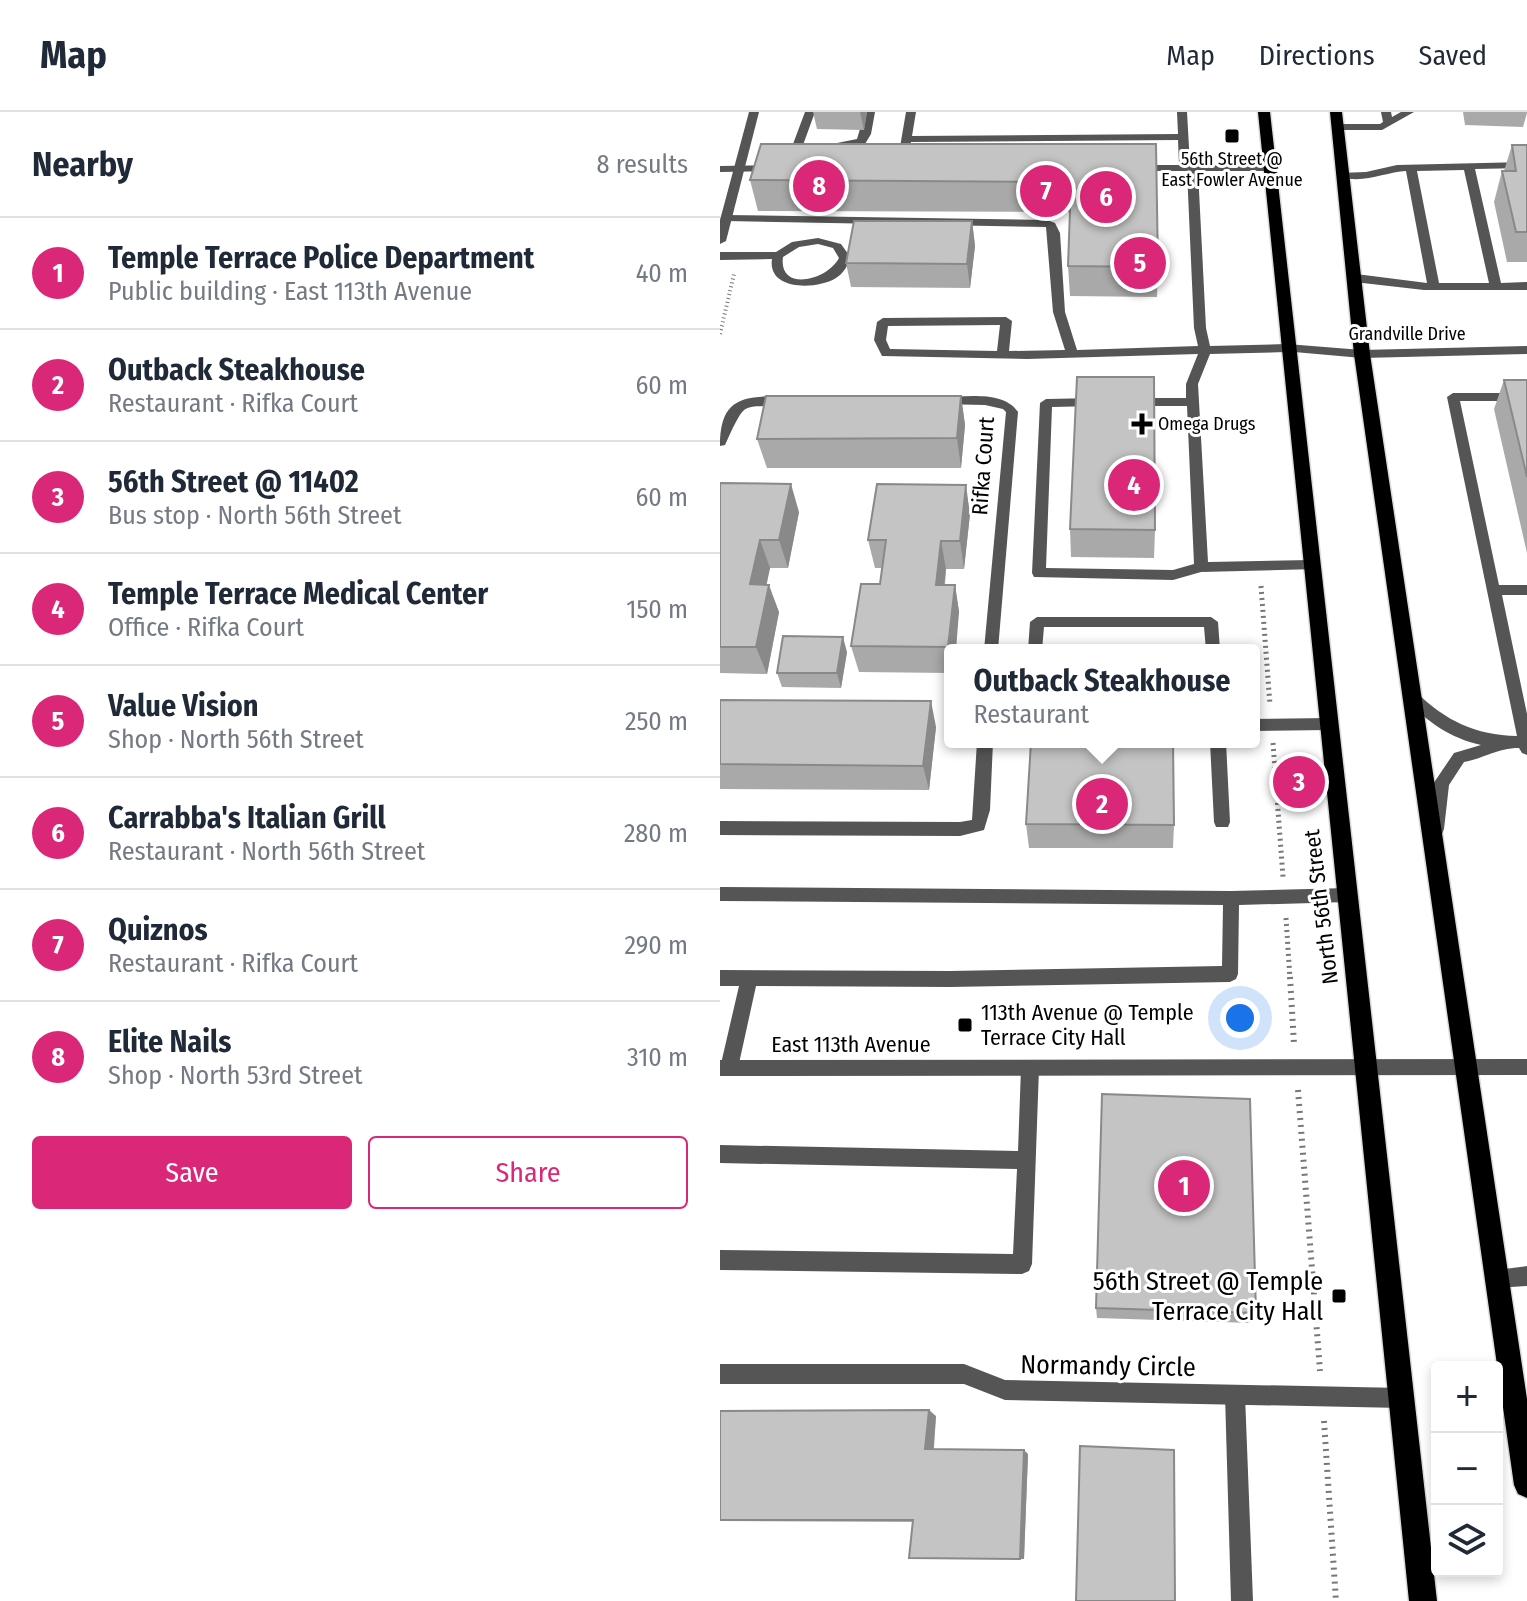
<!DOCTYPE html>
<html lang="en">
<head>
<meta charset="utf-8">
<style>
	body { margin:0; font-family:"Fira Sans Condensed",sans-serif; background:#f2f2f3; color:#1f2937 }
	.controls { position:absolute; right:24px; bottom:24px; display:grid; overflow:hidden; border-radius:8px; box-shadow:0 4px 12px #0003 }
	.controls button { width:72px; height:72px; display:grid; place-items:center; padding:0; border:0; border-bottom:2px solid #e0e1e3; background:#fff; color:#1f2937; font:40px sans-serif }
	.you { position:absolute; left:520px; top:906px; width:28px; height:28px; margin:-20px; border:6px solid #fff; border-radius:50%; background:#1a73e8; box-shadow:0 0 0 12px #1a73e833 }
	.badge { display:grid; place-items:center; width:52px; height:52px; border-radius:50%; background:#db2777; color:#fff; font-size:26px; font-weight:700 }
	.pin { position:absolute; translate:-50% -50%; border:4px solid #fff; box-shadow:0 2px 8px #0006 }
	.popup { position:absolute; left:224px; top:532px; width:316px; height:104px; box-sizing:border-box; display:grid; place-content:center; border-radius:8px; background:#fff; filter:drop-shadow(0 2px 6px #0005); font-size:26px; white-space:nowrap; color:#747a83 }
	.popup b { font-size:30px; color:#1f2937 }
	.popup::after { content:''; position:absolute; left:50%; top:100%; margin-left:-16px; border:16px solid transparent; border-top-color:#fff }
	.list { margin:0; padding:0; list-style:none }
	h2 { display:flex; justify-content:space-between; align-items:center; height:104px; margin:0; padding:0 32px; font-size:34px }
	h2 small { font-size:26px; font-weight:400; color:#747a83 }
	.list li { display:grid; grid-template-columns:52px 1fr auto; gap:24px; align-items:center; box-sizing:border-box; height:112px; padding:0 32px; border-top:2px solid #e0e1e3 }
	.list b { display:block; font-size:30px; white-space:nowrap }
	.list p { margin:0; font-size:26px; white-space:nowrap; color:#747a83 }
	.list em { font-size:26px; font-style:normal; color:#747a83 }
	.actions { display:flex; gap:16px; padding:24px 32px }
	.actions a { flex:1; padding:18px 0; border:2px solid #db2777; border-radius:8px; text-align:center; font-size:28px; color:#db2777 }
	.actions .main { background:#db2777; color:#fff }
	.icon { flex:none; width:44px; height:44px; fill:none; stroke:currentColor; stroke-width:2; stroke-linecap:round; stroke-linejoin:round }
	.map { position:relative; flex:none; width:807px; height:1489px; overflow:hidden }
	header { display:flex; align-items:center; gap:48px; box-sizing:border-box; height:112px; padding:0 40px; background:#fff; border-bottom:2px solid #e0e1e3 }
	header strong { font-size:38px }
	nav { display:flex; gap:44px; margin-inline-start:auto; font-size:28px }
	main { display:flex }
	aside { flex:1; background:#fff }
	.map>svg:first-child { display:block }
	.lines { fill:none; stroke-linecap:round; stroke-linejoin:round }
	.primary-casing { stroke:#dbdbdb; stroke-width:3 }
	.path-far2 { stroke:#777; stroke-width:4; stroke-dasharray:1 3; stroke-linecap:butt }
	.path-far1 { stroke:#777; stroke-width:5; stroke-dasharray:2 4; stroke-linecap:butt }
	.path { stroke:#777; stroke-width:6; stroke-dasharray:2 5; stroke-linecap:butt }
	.lane { fill:#555; fill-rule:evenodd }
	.street { fill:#555; fill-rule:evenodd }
	.primary { fill:#000; fill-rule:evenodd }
	.wall { fill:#a9a9a9 }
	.shaded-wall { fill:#898989 }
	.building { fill:#c4c4c4; stroke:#898989; stroke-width:2 }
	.poi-dot { fill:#000; stroke:#fff; stroke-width:3 }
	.labels { text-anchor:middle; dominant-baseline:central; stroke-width:6; stroke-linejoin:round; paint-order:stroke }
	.far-poi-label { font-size:18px; fill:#000; stroke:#fff }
	.far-street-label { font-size:18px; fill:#000; stroke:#fff }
	.street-label { font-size:22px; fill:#000; stroke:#fff }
	.poi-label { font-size:22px; fill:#000; stroke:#fff; text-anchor:start }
	.near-poi-label { font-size:26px; fill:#000; stroke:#fff; text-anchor:end }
	.near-street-label { font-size:26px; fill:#000; stroke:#fff }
</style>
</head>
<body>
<header>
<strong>Map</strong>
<nav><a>Map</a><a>Directions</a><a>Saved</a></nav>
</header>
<main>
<aside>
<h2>Nearby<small>8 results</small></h2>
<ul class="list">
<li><span class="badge">1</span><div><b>Temple Terrace Police Department</b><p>Public building · East 113th Avenue</p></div><em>40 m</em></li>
<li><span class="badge">2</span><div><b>Outback Steakhouse</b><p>Restaurant · Rifka Court</p></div><em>60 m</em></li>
<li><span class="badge">3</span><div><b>56th Street @ 11402</b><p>Bus stop · North 56th Street</p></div><em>60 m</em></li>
<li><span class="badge">4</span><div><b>Temple Terrace Medical Center</b><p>Office · Rifka Court</p></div><em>150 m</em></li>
<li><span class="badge">5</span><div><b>Value Vision</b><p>Shop · North 56th Street</p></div><em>250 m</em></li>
<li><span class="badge">6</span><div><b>Carrabba's Italian Grill</b><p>Restaurant · North 56th Street</p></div><em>280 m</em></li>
<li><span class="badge">7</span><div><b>Quiznos</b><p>Restaurant · Rifka Court</p></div><em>290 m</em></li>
<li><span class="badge">8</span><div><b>Elite Nails</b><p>Shop · North 53rd Street</p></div><em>310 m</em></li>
</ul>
<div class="actions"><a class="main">Save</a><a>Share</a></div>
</aside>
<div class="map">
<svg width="807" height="1489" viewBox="0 0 807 1489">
	<rect width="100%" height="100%" fill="#fff"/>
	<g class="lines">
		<g class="primary-casing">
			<g id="primary">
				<polygon points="538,0 550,0 717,1489 689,1489"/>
				<polygon points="610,0 622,0 650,242 807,1287 807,1386 798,1382 794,1373 634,242"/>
			</g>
		</g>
		<polyline class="path-far2" points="0,222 14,162"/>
		<g class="path-far1">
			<polyline points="541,474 550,593"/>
			<polyline points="553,631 563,765"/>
			<polyline points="566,806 570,867"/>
		</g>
		<g class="path">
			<polyline points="570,865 574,932"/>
			<polyline points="578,978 600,1259"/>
			<polyline points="604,1309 616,1489"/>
		</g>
		<g class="lane">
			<polygon points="85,0 95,0 83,33 69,49 61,49 60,47 73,32"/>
			<polygon points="145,0 155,0 151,22 145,32 112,36 112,32 137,27"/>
			<path d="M186 0H196L192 24 458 22 457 0H467L470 53 552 54V58L548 59H478L486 216 490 234 567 232 573 236 567 240 490 242 478 272 488 450 591 448 596 449 598 453 596 457 481 460 453 468 314 465 312 461 320 291 326 287 376 286 382 290 376 294 332 295 326 456 453 458 474 452 467 294H415L409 290 415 286H466V272L478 242 307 247 162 244 154 228 157 210 163 206 286 205 292 209 289 239 345 238 333 200 326 115 6 109 0 106 6 103 327 108 335 111 340 121 345 200 357 238 478 234 474 216 467 59H418L413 56 418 53H459L458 28 191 30 189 37 185 38 180 35ZM280 213 277 239 170 237 166 228 168 214Z"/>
			<polygon points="661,0 671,0 672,5 681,0 694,0 662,18 618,18 613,15 618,12 660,12 663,10"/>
			<path d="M807 50V56L755 57 781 171 807 170V178H704L634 170 628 166 634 162 644 163 707 171 686 59C665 60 638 74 619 63L620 61 646 60 677 53ZM744 58 769 171H719L697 59Z"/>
			<polygon points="0,54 55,53 60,56 55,59 0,60"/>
			<path d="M98 126 121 132 131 146C127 154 124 161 116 166 97 178 47 179 52 147L0 148V140H56L72 130ZM98 132 113 136 119 146C107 169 58 180 63 145L79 135Z"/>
			<path d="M733 281H807V289H740L779 473H807V483H782L807 602V643L802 641 799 636C777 636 765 646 744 650L729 673 724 717 722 722H710L708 717 713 672 734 641 761 633C730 626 708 610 686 588L684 584 686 580H696C726 609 755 623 797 624L727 285Z"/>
			<polygon points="317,505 491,505 498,510 500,538 486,538 484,515 324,515 322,538 308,538 310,510"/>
			<polygon points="609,606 616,612 609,618 534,619 534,607"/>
			<polygon points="490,630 506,630 510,710 508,715 496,715 494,710"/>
			<polygon points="0,775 511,779 628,776 634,778 636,783 634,788 628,790 519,793 518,862 516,867 510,870 230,875 36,874 18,956 15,962 9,964 3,962 0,956 19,874 0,874 0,858 230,859 502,854 503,793 0,789"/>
			<polygon points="310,948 316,950 319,956 312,1152 309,1159 302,1162 0,1158 0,1138 293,1142 297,1057 0,1051 0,1033 298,1039 301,956 304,950"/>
			<polygon points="807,1154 807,1174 776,1176 769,1173 766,1166 769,1159"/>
			<polygon points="515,1273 522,1276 525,1283 533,1489 511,1489 505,1283 508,1276"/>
		</g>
		<g class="street">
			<polygon points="29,0 39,0 6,129 0,132 0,108"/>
			<polygon points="567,232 642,238 807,234 807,242 642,246 563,239 563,233"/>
			<path d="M66 284 70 285V291C20 300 29 281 5 333L0 334C0 285 23 284 66 284Z"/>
			<path d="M221 285C245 285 284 278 298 300L278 538H264L286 300 283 297 265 293 217 292V286Z"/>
			<polygon points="257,630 273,630 270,698 264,718 240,724 0,723 0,709 240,710 252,708"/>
			<polygon points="807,947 807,963 0,964 0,948"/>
			<polygon points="0,1252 244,1252 285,1268 682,1276 689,1279 692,1286 689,1293 682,1296 285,1288 244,1272 0,1272"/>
		</g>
		<use href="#primary" class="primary"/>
	</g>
	<g class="wall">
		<polygon points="93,0 147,0 144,18 97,17"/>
		<polygon points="743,0 807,0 807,1 803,15 745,13"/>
		<polygon points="436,32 438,155 437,185 350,184 348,154 350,100 38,99 30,68"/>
		<polygon points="792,33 807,33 807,150 787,150 774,90 782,59 784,59"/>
		<polygon points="252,109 255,134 250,176 131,175 126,151"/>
		<polygon points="784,268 807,268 807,441 774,297"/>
		<polygon points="241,284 245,313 241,356 47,356 37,327"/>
		<polygon points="0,371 79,400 68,456 50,456 46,472 59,500 47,562 0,561"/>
		<polygon points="250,402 244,457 226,457 225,473 235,473 239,500 230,538 230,561 139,560 131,534 160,472 162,456 155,456 148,428"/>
		<polygon points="350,417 435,418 434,446 351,445"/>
		<polygon points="127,540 121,576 62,575 57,561"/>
		<polygon points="0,588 216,615 209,678 0,677"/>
		<polygon points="306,712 454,713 453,736 309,736"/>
		<polygon points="376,1196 536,1201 531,1211 377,1206"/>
		<polygon points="0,1299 216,1304 214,1337 308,1342 304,1447 192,1410 0,1409"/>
	</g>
	<g class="shaded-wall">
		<polygon points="140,0 147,0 144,18"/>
		<polygon points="252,109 255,134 250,176 247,152"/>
		<polygon points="241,284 245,313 241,356 237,326"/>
		<polygon points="71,372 79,400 68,456 59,428"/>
		<polygon points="246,373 250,402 244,457 240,429"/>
		<polygon points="40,428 50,456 41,500 30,472"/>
		<polygon points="221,429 226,457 221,500 216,473"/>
		<polygon points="49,473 59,500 47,562 36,535"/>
		<polygon points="235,473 239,500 236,538 230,538 230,545 228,535"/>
		<polygon points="123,525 127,540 121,576 117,561"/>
		<polygon points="211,589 216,615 209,678 203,654"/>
		<polygon points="209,1298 216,1304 213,1341 205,1337"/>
		<polygon points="304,1338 308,1342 304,1447 300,1447"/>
	</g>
	<g class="building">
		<polygon points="41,32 436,32 438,155 348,154 351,70 30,68"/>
		<polygon points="792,33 807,33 807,120 796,120 782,59 796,59"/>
		<polygon points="134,109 252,109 247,152 126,151"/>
		<polygon points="357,265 434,265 435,418 350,417"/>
		<polygon points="784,268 807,268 807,365"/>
		<polygon points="46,284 241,284 237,326 37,327"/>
		<polygon points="0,371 71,372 59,428 40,428 30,472 49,473 36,535 0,535"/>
		<polygon points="157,372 246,373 240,429 221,429 216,473 235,473 228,535 131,534 141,472 160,472 166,428 148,428"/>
		<polygon points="63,524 123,525 117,561 57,561"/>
		<polygon points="0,588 211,589 203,654 0,652"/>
		<polygon points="311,630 453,630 454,713 306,712"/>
		<polygon points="382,982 530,987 536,1201 376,1196"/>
		<polygon points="209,1298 205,1337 304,1338 300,1447 189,1446 193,1408 0,1408 0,1299"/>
		<polygon points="360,1334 454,1338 455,1489 356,1489"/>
	</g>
	<g class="poi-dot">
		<rect x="504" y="16" width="16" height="16" rx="4"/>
		<path d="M418 300h8v8h8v8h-8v8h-8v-8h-8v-8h8z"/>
		<rect x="237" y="905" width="16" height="16" rx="4"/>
		<rect x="611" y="1176" width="16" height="16" rx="4"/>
	</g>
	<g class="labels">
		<g class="far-poi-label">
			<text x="512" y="47">56th Street @<tspan x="512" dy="21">East Fowler Avenue</tspan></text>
			<text x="438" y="312" text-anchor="start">Omega Drugs</text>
		</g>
		<g class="far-street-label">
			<text x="687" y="222">Grandville Drive</text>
		</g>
		<g class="street-label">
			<text transform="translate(263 354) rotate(-86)">Rifka Court</text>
			<text transform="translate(601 795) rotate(-97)">North 56th Street</text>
			<text x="131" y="932">East 113th Avenue</text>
		</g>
		<g class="poi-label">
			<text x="261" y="900">113th Avenue @ Temple<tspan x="261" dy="25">Terrace City Hall</tspan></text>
		</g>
		<g class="near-poi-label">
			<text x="603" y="1169">56th Street @ Temple<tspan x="603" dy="30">Terrace City Hall</tspan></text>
		</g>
		<g class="near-street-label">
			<text transform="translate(388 1254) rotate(1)">Normandy Circle</text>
		</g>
	</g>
</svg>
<div class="controls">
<button>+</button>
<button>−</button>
<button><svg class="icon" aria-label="layers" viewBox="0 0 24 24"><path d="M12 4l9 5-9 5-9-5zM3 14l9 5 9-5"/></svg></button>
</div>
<div class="you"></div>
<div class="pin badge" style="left:464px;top:1074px">1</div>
<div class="pin badge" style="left:382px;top:692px">2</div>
<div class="popup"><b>Outback Steakhouse</b>Restaurant</div>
<div class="pin badge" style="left:579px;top:670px">3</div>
<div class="pin badge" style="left:414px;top:373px">4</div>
<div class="pin badge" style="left:420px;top:151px">5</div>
<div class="pin badge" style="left:386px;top:85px">6</div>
<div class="pin badge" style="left:326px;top:79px">7</div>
<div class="pin badge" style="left:99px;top:74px">8</div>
</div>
</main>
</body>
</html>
